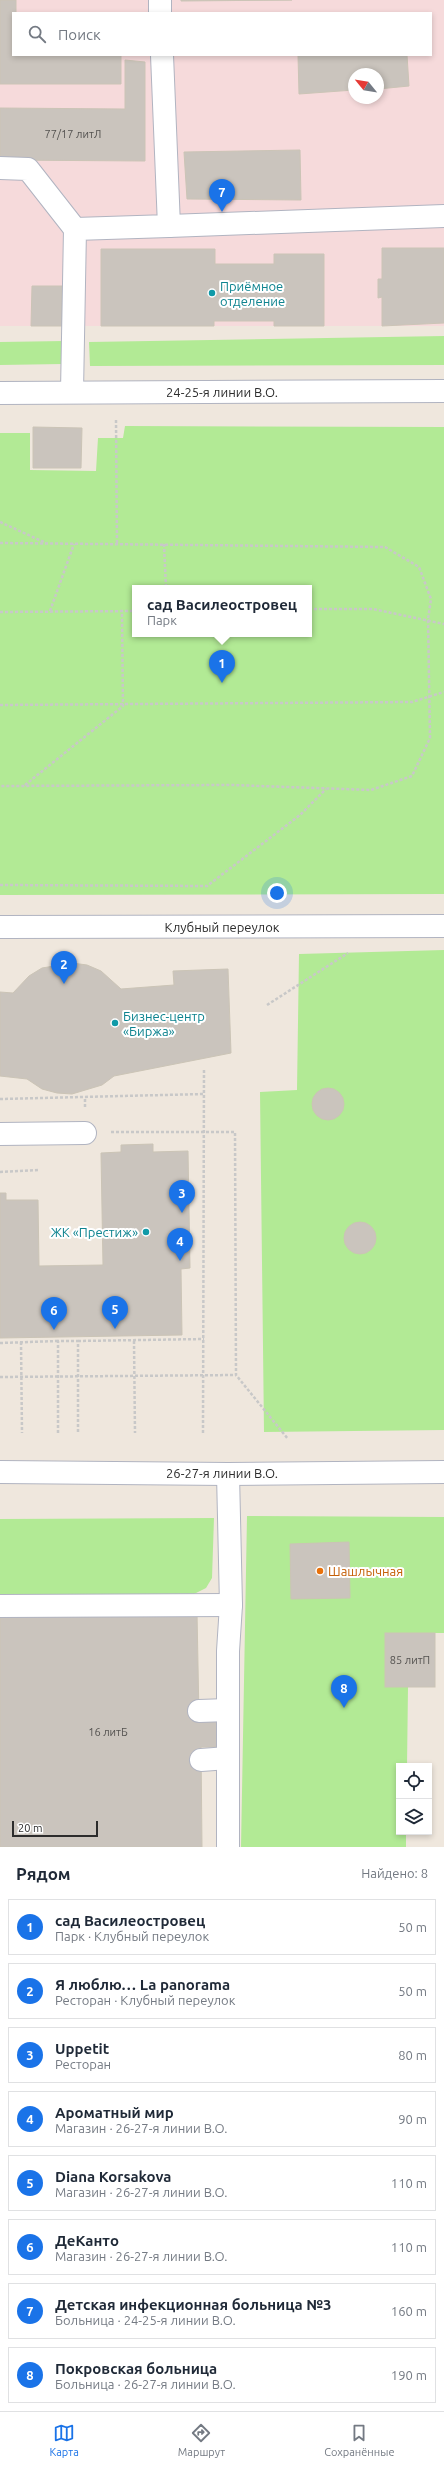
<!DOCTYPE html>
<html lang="ru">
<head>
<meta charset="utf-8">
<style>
	body { margin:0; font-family:Ubuntu,sans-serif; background:#f6f6f7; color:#1f2937 }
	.controls { position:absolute; right:12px; bottom:12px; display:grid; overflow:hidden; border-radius:0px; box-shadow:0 2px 6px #0003 }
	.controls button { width:36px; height:36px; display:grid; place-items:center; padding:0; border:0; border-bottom:1px solid #e0e1e3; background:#fff; color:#1f2937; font:20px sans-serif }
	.compass { position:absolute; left:348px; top:68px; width:36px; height:36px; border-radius:50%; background:#fff; box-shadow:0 2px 6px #0003; rotate:300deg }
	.scale { position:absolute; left:12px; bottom:10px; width:86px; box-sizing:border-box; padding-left:4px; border:2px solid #2c2c2c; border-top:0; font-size:11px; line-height:14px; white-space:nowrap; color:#2c2c2c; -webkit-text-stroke:3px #fff; paint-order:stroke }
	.you { position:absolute; left:277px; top:893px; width:14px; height:14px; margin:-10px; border:3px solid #fff; border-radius:50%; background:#1a73e8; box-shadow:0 0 0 6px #1a73e833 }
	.badge { display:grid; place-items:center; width:26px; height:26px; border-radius:50%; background:#1a73e8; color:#fff; font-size:13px; font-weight:700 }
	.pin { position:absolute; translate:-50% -33px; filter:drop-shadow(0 1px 2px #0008) }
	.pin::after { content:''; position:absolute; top:21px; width:14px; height:12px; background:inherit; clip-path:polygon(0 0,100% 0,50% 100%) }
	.popup { position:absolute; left:132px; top:585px; width:180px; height:52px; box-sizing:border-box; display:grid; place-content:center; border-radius:0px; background:#fff; filter:drop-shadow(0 1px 3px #0005); font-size:13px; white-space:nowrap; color:#747a83 }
	.popup b { font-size:15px; color:#1f2937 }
	.popup::after { content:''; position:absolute; left:50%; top:100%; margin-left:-8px; border:8px solid transparent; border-top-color:#fff }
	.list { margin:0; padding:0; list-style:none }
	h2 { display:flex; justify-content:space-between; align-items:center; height:52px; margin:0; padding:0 16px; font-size:17px }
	h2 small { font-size:13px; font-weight:400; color:#747a83 }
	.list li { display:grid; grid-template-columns:26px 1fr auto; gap:12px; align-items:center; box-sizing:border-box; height:56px; margin:0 8px 8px; padding:0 8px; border:1px solid #e0e1e3; border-radius:0px }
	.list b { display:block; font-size:15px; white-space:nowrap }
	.list p { margin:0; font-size:13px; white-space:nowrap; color:#747a83 }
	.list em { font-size:13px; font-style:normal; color:#747a83 }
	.icon { flex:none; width:22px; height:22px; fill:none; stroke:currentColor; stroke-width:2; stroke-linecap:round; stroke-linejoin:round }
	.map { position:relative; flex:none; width:444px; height:1847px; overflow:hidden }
	.search { position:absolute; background:#fff; box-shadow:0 2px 6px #0003; left:12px; right:12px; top:12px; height:44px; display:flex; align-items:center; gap:10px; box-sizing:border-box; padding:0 14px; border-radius:0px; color:#747a83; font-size:15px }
	.sheet { height:564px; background:#fff }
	nav { display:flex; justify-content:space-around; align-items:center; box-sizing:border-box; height:56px; border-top:1px solid #e0e1e3; background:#fff; font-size:11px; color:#747a83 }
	nav a { display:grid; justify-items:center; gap:2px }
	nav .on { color:#1a73e8 }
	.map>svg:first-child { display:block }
	.medical { fill:#f6dadb; fill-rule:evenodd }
	.green { fill:#b2ea95; fill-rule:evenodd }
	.building { fill:#cac4bd; stroke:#cbc4b6 }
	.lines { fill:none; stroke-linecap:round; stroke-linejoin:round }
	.minor-casing { stroke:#b1b4c1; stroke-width:24 }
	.path { stroke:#c8c8c8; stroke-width:2.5; stroke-dasharray:3 2; stroke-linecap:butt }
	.minor { stroke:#fff; stroke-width:22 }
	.culture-dot { fill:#0f9aa8; stroke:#fff; stroke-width:1.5 }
	.food-dot { fill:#e8710a; stroke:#fff; stroke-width:1.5 }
	.labels { text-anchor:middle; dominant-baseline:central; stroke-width:4; stroke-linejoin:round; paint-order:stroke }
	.number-label { font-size:11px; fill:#545250 }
	.culture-label { font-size:13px; fill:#0d838f; stroke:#fff; text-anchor:start }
	.street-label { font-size:13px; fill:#2c2c2c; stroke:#fff }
	.food-label { font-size:13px; fill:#c56008; stroke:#fff; text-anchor:start }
</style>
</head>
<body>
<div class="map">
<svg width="444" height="1847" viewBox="0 0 444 1847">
	<rect width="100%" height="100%" fill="#efe7dd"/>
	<path class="medical" d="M0 0H444V326H0ZM13 13H431V55H13ZM354 74H378V98H354Z"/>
	<g class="green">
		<polygon points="444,336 444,365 90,366 89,342"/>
		<polygon points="64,341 63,364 0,365 0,342"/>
		<path d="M125 426 444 427V894L0 895V433H30V470L96 471 98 438H123ZM135 588H309V634H135Z"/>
		<polygon points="444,950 444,1430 264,1432 260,1092 297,1090 299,954"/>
		<polygon points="247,1516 444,1517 444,1633 385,1633 408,1687 407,1766 399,1766 399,1832 406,1832 406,1847 241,1847"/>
		<polygon points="214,1518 212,1578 206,1588 194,1594 0,1596 0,1519"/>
	</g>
	<g class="building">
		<polygon points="0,0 16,0 16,13 13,13 13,55 121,55 121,84 0,84"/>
		<polygon points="181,0 292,0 181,1"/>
		<polygon points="298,55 407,55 409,86 378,89 378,74 354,74 354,90 299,94"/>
		<polygon points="125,60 145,62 145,161 0,160 0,108 125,109"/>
		<polygon points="300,150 301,200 187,199 184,152"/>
		<polygon points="382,248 444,248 444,323 382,326 382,297 378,298 378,279 382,279"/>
		<polygon points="101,249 215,249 215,264 274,264 274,254 324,254 324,326 274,326 274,321 214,321 214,326 101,326"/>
		<polygon points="32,286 62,286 62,326 31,326"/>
		<polygon points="33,427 82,428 81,468 33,468"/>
		<polygon points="72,963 87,965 101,971 121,989 174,985 173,971 228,969 231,1053 114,1076 102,1085 72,1094 57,1093 42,1089 27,1079 0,1076 0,992 13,993 29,976 42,968"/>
		<circle cx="328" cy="1104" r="16"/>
		<polygon points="153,1144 153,1152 188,1151 190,1268 181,1269 182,1335 0,1338 0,1193 6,1193 6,1200 38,1200 39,1266 103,1265 101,1153 121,1152 121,1145"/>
		<circle cx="360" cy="1238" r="16"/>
		<polygon points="349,1542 350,1598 291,1599 290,1544"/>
		<polygon points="197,1613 199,1718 217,1717 217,1747 201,1747 202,1847 0,1847 0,1616"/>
		<rect x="385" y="1633" width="50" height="54"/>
	</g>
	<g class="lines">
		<g class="minor-casing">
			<g id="minor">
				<polyline points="160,0 160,13"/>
				<polyline points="0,168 28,169 75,229"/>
				<polyline points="169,226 444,216"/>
				<polyline points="72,392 75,229 169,226 162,55"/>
				<polyline points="0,393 444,391"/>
				<polyline points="0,927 444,926"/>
				<polyline points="0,1134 85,1133"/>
				<polyline points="0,1472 228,1474 444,1472"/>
				<polyline points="0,1606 231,1605"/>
				<polyline points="199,1711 228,1710"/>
				<polyline points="201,1760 228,1758"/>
				<polyline points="228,1847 228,1651 231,1605 228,1474"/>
			</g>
		</g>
		<g class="path">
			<polyline points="116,420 117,543"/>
			<polyline points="0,522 46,543"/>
			<polyline points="0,543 385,547 419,567 431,599 428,619 430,738 412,776 371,790 232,785 0,786"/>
			<polyline points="164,544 166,588"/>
			<polyline points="309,609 373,609 444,624"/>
			<polyline points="50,611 74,544"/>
			<polyline points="0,612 135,611"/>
			<polyline points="0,705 412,702 444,692"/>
			<polyline points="25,785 123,706 122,611"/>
			<polyline points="0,885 207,886 300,815 326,789"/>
			<polyline points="267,1005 348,953"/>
			<polyline points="0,1099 204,1094"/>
			<polyline points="85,1107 85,1097"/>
			<polyline points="111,1132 235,1132 236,1375 288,1439"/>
			<polyline points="0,1172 38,1170"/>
			<polyline points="78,1341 204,1339"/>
			<polyline points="134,1341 135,1433"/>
			<polyline points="21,1342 22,1433"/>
			<polyline points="0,1343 58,1341"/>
			<polyline points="0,1377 236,1375"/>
			<polyline points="58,1433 58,1341 78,1341 78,1433"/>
			<polyline points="203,1433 204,1070"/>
		</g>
		<use href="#minor" class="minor"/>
	</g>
	<g class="culture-dot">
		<circle cx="212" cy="293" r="4"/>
		<circle cx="115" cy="1023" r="4"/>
		<circle cx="146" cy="1232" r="4"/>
	</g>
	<circle class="food-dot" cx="320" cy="1571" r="4"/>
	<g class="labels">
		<g class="number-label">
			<text x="73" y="134">77/17 литЛ</text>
			<text x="410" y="1660">85 литП</text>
			<text x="108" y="1732">16 литБ</text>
		</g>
		<g class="culture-label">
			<text x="220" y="286">Приёмное<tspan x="220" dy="15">отделение</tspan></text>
			<text x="123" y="1016">Бизнес-центр<tspan x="123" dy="15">«Биржа»</tspan></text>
			<text x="138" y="1232" text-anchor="end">ЖК «Престиж»</text>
		</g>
		<g class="street-label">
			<text x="222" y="392">24-25-я линии В.О.</text>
			<text x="222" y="927">Клубный переулок</text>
			<text x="222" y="1473">26-27-я линии В.О.</text>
		</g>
		<g class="food-label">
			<text x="328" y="1571">Шашлычная</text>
		</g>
	</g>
</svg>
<div class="controls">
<button><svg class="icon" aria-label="locate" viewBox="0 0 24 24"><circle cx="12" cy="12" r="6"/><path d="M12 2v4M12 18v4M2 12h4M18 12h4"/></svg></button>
<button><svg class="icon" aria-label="layers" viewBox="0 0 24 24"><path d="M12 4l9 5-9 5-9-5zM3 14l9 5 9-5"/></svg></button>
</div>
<svg class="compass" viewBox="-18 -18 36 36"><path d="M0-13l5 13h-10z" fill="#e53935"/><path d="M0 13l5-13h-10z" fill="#747a83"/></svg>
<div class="scale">20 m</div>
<div class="you"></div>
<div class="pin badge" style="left:222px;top:683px">1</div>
<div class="popup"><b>сад Василеостровец</b>Парк</div>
<div class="pin badge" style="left:64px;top:984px">2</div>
<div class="pin badge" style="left:182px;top:1213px">3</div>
<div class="pin badge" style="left:180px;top:1261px">4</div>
<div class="pin badge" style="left:115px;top:1329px">5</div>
<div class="pin badge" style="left:54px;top:1330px">6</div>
<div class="pin badge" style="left:222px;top:212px">7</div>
<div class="pin badge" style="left:344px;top:1708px">8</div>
<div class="search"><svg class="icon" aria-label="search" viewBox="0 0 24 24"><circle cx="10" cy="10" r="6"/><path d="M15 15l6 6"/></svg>Поиск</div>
</div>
<section class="sheet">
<h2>Рядом<small>Найдено: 8</small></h2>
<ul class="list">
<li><span class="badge">1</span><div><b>сад Василеостровец</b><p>Парк · Клубный переулок</p></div><em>50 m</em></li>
<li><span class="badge">2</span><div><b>Я люблю… La panorama</b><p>Ресторан · Клубный переулок</p></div><em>50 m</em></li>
<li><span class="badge">3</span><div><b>Uppetit</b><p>Ресторан</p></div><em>80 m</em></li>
<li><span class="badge">4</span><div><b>Ароматный мир</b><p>Магазин · 26-27-я линии В.О.</p></div><em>90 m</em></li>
<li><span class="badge">5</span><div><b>Diana Korsakova</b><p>Магазин · 26-27-я линии В.О.</p></div><em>110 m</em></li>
<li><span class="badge">6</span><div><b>ДеКанто</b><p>Магазин · 26-27-я линии В.О.</p></div><em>110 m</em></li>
<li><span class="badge">7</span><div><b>Детская инфекционная больница №3</b><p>Больница · 24-25-я линии В.О.</p></div><em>160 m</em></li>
<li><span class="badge">8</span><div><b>Покровская больница</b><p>Больница · 26-27-я линии В.О.</p></div><em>190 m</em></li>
</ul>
</section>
<nav>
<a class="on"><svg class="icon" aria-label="map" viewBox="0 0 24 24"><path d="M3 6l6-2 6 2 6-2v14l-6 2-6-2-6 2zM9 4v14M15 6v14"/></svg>Карта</a>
<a><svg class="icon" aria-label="directions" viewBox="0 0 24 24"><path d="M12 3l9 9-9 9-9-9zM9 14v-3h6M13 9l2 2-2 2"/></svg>Маршрут</a>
<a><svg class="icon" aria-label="saved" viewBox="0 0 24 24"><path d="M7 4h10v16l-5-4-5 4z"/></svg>Сохранённые</a>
</nav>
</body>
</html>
